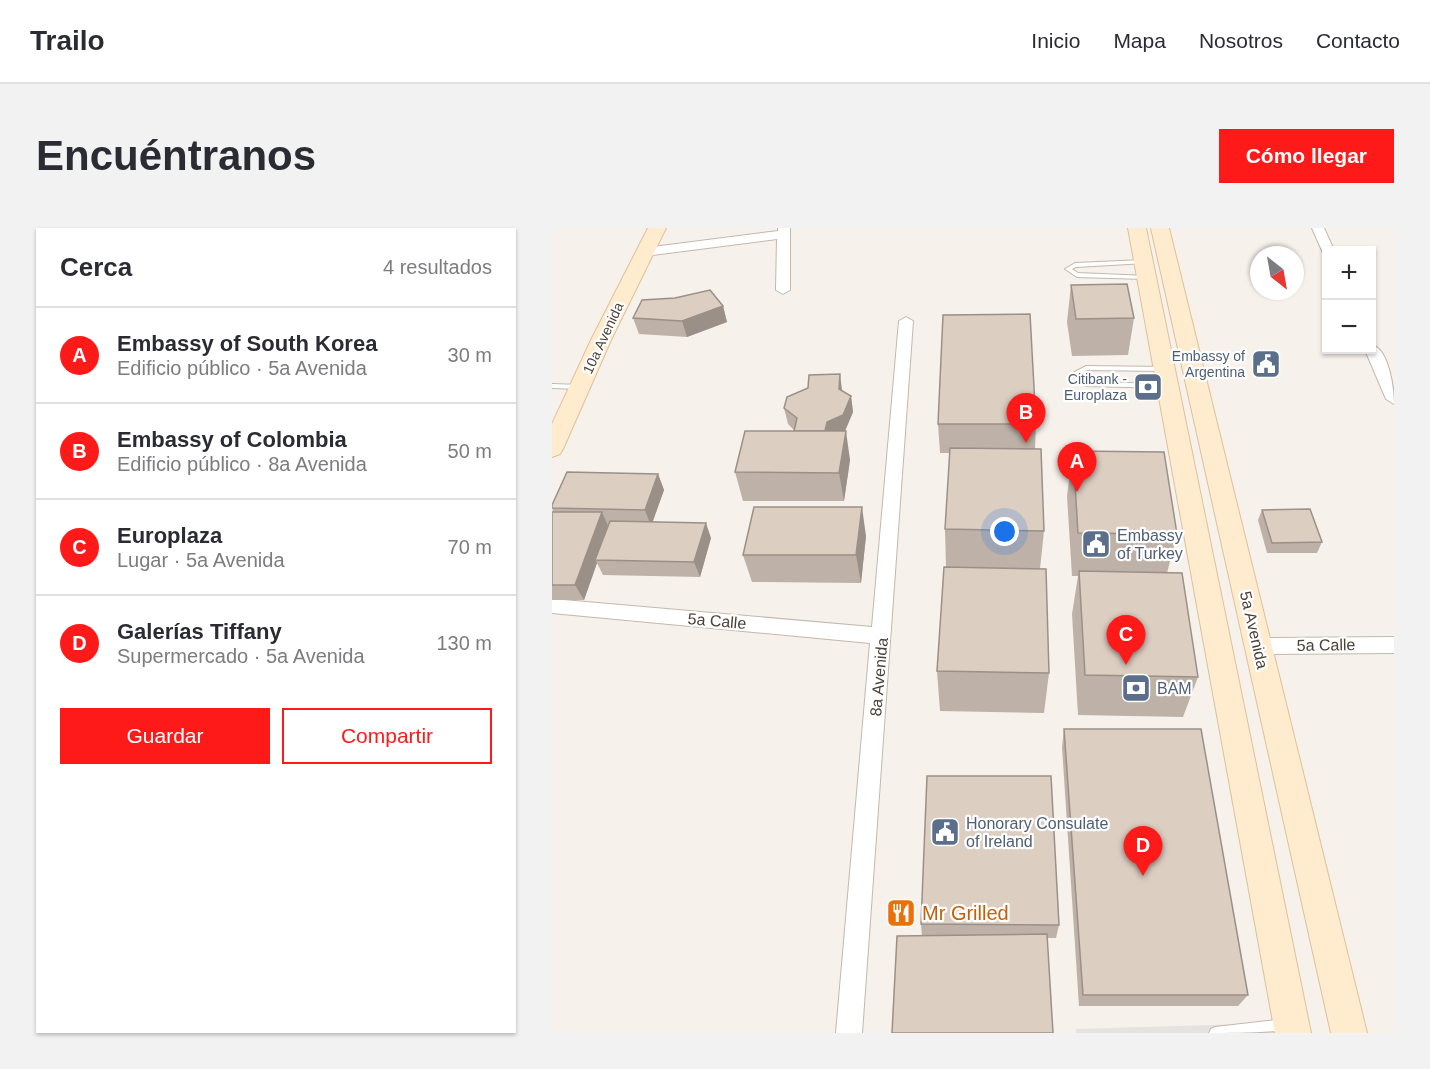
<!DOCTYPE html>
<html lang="es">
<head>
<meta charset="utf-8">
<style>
	body { margin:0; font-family:Arial,sans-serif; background:#f2f2f3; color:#2b2b33 }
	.controls { position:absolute; right:18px; top:18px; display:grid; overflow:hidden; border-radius:0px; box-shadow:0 2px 4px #0004 }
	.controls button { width:54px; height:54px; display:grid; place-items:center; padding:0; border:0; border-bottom:2px solid #e1e1e2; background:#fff; color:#2b2b33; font:30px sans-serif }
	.compass { position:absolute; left:698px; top:18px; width:54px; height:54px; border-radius:50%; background:#fff; box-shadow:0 2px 4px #0004; rotate:149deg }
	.you { position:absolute; left:453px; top:304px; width:21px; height:21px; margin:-15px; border:4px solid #fff; border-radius:50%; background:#1a73e8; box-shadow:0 0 0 9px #1a73e833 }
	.badge { display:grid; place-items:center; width:39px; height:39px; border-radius:50%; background:#ff1a1a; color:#fff; font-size:20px; font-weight:700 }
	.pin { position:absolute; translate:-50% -50px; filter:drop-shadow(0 2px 3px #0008) }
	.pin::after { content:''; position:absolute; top:32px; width:21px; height:18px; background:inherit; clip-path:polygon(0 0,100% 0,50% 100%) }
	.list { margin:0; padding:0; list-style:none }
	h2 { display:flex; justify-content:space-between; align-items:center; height:78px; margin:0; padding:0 24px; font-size:26px }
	h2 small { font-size:20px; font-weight:400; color:#7c7c81 }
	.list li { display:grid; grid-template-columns:39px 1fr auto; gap:18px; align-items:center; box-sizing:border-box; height:96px; padding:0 24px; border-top:2px solid #e1e1e2 }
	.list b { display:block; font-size:22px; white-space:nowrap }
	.list p { margin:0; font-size:20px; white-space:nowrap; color:#7c7c81 }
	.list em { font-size:20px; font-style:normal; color:#7c7c81 }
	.actions { display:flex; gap:12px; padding:18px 24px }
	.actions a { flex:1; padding:14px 0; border:2px solid #ff1a1a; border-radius:0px; text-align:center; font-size:21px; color:#ff1a1a }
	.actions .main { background:#ff1a1a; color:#fff }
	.map { position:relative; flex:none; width:842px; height:805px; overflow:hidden; border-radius:0px }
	header { display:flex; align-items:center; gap:36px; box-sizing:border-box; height:84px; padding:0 30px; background:#fff; border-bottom:2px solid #e1e1e2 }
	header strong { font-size:28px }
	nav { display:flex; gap:33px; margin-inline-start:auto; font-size:21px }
	.intro { display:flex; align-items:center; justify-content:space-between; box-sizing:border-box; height:144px; padding:0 36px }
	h1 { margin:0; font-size:42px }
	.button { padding:15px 27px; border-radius:0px; background:#ff1a1a; color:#fff; font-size:21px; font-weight:700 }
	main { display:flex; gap:36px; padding:0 36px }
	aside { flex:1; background:#fff; border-radius:0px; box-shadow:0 2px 4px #0004 }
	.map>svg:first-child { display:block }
	.parking { fill:#e5e2df }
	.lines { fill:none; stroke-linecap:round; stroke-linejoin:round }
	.lane-casing { stroke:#c3b8ac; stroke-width:2 }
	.street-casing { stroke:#c3b8ac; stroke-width:2 }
	.secondary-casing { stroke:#ddc199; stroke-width:2 }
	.lane { fill:#fff; fill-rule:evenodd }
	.street { fill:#fff; fill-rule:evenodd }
	.secondary { fill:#ffebcd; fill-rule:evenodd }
	.wall { fill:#beb1a7 }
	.shaded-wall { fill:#9b9088 }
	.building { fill:#ddcec2; stroke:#9b9088; stroke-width:1.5 }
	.labels { text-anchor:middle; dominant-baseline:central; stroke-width:4.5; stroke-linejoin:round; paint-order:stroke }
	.far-street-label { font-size:14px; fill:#4c4138; stroke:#fff }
	.far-service-label { font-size:14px; fill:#4e5e75; stroke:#fff; text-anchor:end }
	.service-label { font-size:16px; fill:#4e5e75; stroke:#fff; text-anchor:start }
	.street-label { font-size:16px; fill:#4c4138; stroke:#fff }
	.near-food-label { font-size:20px; fill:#c56008; stroke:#fff; text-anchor:start }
</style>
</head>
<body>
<header>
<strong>Trailo</strong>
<nav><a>Inicio</a><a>Mapa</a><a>Nosotros</a><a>Contacto</a></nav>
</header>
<div class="intro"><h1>Encuéntranos</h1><a class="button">Cómo llegar</a></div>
<main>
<aside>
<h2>Cerca<small>4 resultados</small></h2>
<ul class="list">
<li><span class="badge">A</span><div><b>Embassy of South Korea</b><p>Edificio público · 5a Avenida</p></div><em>30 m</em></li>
<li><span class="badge">B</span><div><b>Embassy of Colombia</b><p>Edificio público · 8a Avenida</p></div><em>50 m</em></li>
<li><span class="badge">C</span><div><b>Europlaza</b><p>Lugar · 5a Avenida</p></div><em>70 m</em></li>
<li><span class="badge">D</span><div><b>Galerías Tiffany</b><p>Supermercado · 5a Avenida</p></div><em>130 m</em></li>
</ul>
<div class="actions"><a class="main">Guardar</a><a>Compartir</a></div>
</aside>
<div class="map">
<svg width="842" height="805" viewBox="0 0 842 805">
	<rect width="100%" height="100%" fill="#f7f1eb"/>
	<polygon class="parking" points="728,795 729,805 524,805 524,801"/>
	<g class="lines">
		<g class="lane-casing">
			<g id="lane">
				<polygon points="592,32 594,33 594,35 524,39 520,41 526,45 596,48 596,50 594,51 525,49 513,41 523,35"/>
				<polygon points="534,138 612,139 615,141 614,143 535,142 528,146 528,148 536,154 616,156 620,158 616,160 534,158 523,151 521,145"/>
				<polygon points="0,156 28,157 32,159 28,161 0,160"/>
				<path d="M734 791 738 793 740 797 738 801C719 805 679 805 657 805L659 801 663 799Z"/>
			</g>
		</g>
		<g class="street-casing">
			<g id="street">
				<polygon points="226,0 238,0 238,62 231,66 224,62 225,11 93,28 86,24 93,20 226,3"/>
				<polygon points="760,0 772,0 782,22 771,25"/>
				<polygon points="354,89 361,93 310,805 284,805 318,415 0,385 0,371 320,399 347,93"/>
				<path d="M820 117C837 121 842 161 842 176L834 171 813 122H820Z"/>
				<polygon points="842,409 842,425 706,426 699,424 696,418 699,412 706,410"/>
			</g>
		</g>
		<g class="secondary-casing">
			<g id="secondary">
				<polygon points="96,0 114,0 59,112 11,221 8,226 0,229 0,196 39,112"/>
				<polygon points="576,0 594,0 759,805 723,805"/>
				<polygon points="599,0 617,0 815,805 779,805"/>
			</g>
		</g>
		<use href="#lane" class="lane"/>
		<use href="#street" class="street"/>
		<use href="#secondary" class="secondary"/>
	</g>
	<g class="wall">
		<polygon points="519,57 582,90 576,127 520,128 515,94"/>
		<polygon points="171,78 175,94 135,109 87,106 81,90"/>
		<polygon points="290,163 299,168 301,184 293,203 292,203 298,232 292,273 191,273 183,244 242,203 242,202 236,196 232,180"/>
		<polygon points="386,196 484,196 483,221 492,303 488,341 497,445 492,485 388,483 385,443 394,339 393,301 398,225 388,225"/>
		<polygon points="521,223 625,306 615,345 646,449 631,489 526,487 520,386 526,348 520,348 515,268"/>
		<polygon points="106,246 112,262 101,293 159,310 148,349 51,347 45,335 32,372 0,372 0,284 1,284 0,277"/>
		<polygon points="710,282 770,314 765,325 715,325 706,292"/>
		<polygon points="314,308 309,355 200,354 191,327"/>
		<polygon points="512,501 696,767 686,778 527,778 510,519"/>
		<polygon points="369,696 507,697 504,710 495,710 370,708"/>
	</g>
	<g class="shaded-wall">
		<polygon points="171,78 175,94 135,109 130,93"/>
		<polygon points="288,146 290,162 287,161"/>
		<polygon points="299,168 301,184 293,203 277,210 273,204 275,194"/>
		<polygon points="294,203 298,232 292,273 287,245"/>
		<polygon points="106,246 112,262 99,298 93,282"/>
		<polygon points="310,279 314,308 309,355 304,327"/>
		<polygon points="50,284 57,300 43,332 45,335 32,372 23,357"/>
		<polygon points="154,295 159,310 148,349 142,334"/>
	</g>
	<g class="building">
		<polygon points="575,56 582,90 524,91 519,57"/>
		<polygon points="158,62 171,78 130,93 81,90 90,72 123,70"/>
		<polygon points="478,86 484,196 386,196 391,87"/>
		<polygon points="288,146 287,161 299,168 291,187 275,194 273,203 242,203 245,190 232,180 235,169 256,160 257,147"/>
		<polygon points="193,203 294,203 287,245 183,244"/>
		<polygon points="398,220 489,221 492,303 393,301"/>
		<polygon points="521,223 612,224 625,306 526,305"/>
		<polygon points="15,244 106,246 93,282 0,280 0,277"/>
		<polygon points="202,279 310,279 304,327 191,327"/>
		<polygon points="758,281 770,314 720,315 710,282"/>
		<polygon points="0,284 50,284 23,357 0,357"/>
		<polygon points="58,293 154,295 142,334 43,332"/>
		<polygon points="392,339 494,341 497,445 385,443"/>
		<polygon points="527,343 630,345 646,449 533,447"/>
		<polygon points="512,501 649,501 696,767 531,767"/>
		<polygon points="375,548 499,548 507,697 369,696"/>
		<polygon points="495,706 501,805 340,805 345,708"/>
	</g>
	<defs>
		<g id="civic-square" transform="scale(1.5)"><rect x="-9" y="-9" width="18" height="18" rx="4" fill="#5c6f8a" stroke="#fff"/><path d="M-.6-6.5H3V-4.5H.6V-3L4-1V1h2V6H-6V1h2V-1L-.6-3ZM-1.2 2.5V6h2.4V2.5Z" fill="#fff"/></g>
		<g id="bank-square" transform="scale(1.5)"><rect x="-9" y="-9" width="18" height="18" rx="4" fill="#5c6f8a" stroke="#fff"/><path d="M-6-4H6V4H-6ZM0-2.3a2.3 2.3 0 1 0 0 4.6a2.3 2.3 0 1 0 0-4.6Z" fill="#fff"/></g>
		<g id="restaurant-square" transform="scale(1.5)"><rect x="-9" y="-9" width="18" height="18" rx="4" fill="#e8710a" stroke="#fff"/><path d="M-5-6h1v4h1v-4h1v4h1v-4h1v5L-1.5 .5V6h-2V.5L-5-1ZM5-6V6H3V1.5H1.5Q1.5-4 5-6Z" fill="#fff"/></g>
	</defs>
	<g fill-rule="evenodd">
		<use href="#civic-square" x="714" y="136"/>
		<use href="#bank-square" x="596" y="159"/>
		<use href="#civic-square" x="544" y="316"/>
		<use href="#bank-square" x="584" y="460"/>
		<use href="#civic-square" x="393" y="604"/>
		<use href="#restaurant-square" x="349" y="685"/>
	</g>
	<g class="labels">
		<g class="far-street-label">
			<text transform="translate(51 110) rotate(-65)">10a Avenida</text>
		</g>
		<g class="far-service-label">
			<text x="693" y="128">Embassy of<tspan x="693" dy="16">Argentina</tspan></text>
			<text x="575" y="151">Citibank -<tspan x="575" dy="16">Europlaza</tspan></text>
		</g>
		<g class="service-label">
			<text x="565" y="307">Embassy<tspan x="565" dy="18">of Turkey</tspan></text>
			<text x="605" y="460">BAM</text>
			<text x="414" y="595">Honorary Consulate<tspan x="414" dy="18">of Ireland</tspan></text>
		</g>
		<g class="street-label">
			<text transform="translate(165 393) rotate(5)">5a Calle</text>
			<text transform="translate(702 402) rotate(77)">5a Avenida</text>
			<text transform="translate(774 417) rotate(-1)">5a Calle</text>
			<text transform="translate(327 449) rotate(-85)">8a Avenida</text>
		</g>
		<g class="near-food-label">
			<text x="370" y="685">Mr Grilled</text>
		</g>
	</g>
</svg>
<div class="controls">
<button>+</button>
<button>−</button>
</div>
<svg class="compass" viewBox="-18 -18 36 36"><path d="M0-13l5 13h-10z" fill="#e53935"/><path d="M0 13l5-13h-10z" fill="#7c7c81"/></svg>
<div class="you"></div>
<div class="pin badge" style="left:525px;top:264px">A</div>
<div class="pin badge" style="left:474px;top:215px">B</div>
<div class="pin badge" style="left:574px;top:437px">C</div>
<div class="pin badge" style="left:591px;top:648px">D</div>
</div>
</main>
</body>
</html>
